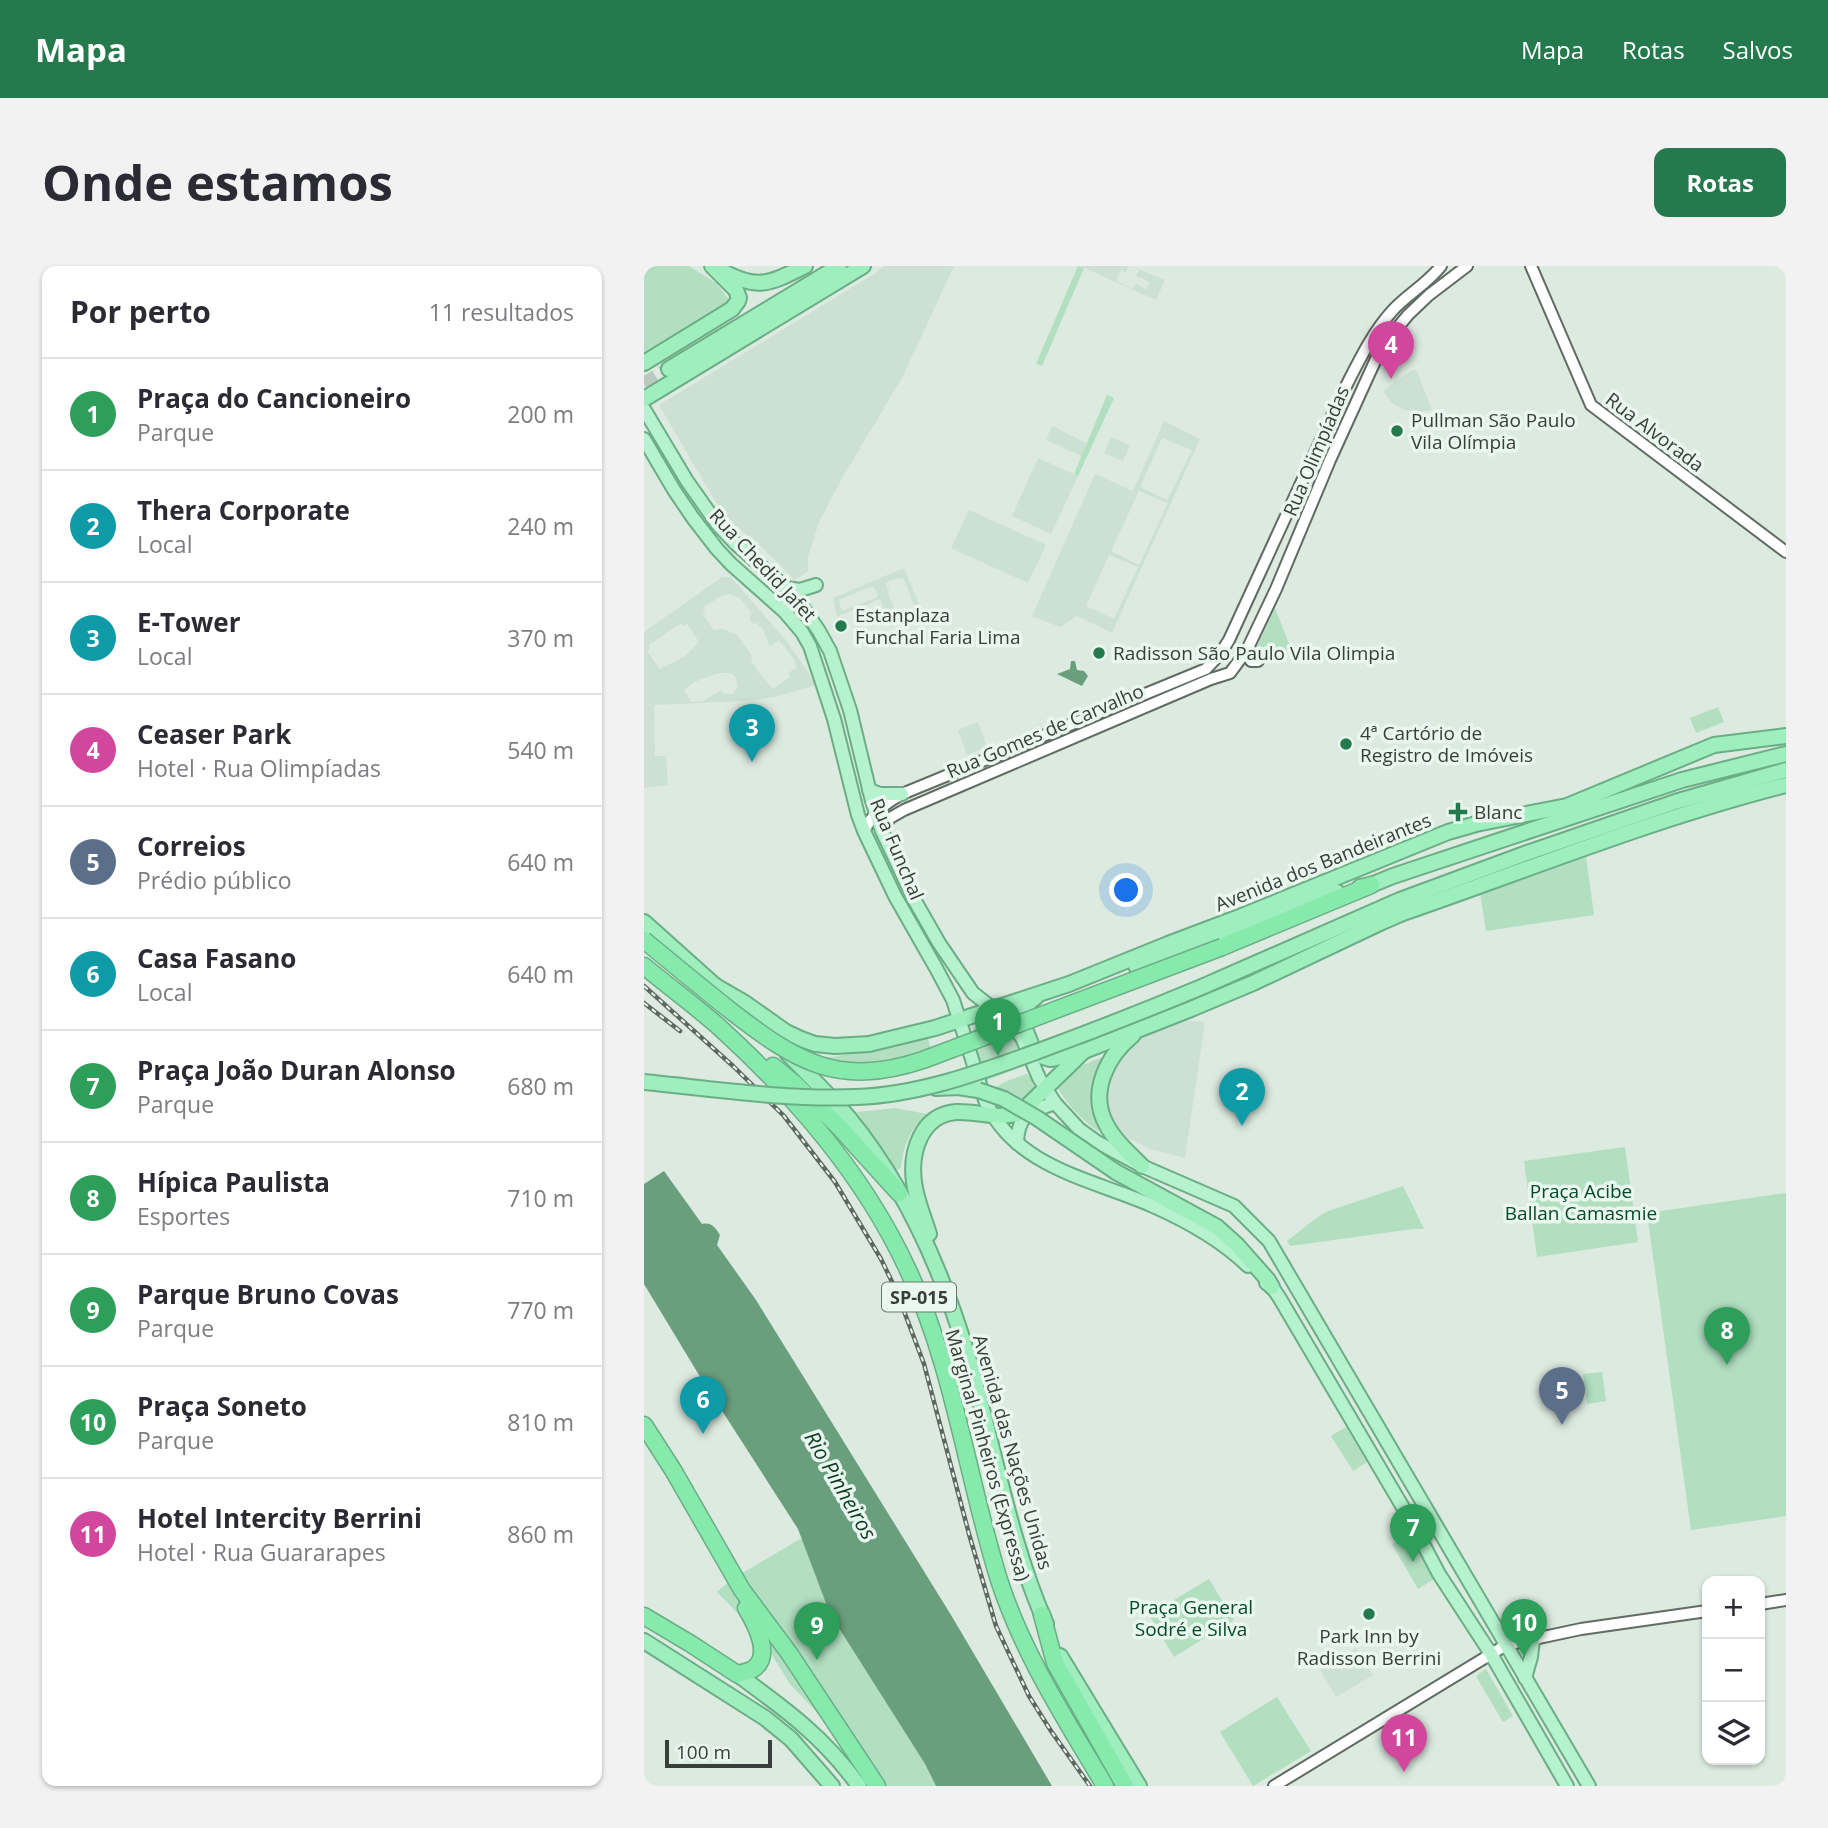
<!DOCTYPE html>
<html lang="pt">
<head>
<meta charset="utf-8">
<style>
	body { margin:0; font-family:"Open Sans",sans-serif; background:#f2f2f3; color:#2b2b33 }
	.controls { position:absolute; right:21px; bottom:21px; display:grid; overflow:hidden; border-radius:14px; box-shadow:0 2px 5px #0004 }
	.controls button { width:63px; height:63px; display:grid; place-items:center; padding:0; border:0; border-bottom:2px solid #e1e1e2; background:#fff; color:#2b2b33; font:35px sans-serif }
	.scale { position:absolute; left:21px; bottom:18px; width:107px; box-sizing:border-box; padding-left:7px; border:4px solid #383e3a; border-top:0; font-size:19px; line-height:24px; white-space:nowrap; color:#383e3a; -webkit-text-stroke:5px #e9f7ee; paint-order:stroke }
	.you { position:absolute; left:483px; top:625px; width:24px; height:24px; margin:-18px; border:5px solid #fff; border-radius:50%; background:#1a73e8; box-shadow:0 0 0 10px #1a73e833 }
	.badge { display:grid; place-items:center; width:46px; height:46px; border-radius:50%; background:#257a4d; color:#fff; font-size:23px; font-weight:700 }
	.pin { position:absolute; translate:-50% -58px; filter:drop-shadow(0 2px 4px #0008) }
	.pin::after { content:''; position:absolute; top:37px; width:24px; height:21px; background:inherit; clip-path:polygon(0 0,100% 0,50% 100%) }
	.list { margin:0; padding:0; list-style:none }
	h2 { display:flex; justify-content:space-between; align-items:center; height:91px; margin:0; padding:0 28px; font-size:30px }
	h2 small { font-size:23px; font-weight:400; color:#7c7c81 }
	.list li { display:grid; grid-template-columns:46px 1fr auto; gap:21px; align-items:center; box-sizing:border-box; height:112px; padding:0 28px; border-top:2px solid #e1e1e2 }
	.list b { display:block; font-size:26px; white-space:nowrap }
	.list p { margin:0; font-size:23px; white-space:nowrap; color:#7c7c81 }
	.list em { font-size:23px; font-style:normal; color:#7c7c81 }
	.icon { flex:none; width:38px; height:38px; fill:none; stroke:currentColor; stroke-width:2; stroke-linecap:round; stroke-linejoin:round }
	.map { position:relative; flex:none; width:1142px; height:1520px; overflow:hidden; border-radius:14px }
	header { display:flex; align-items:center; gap:42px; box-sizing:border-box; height:98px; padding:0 35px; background:#257a4d; color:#fff }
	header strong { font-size:33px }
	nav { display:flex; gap:38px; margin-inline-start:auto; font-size:24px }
	.intro { display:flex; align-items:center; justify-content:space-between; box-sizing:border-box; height:168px; padding:0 42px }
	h1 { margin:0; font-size:49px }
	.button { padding:18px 32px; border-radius:14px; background:#257a4d; color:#fff; font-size:24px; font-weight:700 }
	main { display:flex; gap:42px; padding:0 42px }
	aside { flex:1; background:#fff; border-radius:14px; box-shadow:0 2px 5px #0004 }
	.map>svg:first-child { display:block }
	.built { fill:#cce1d3; fill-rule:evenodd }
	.green { fill:#b1dfc0 }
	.water { fill:#6a9f7d }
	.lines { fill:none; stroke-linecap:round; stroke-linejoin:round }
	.trunk-tunnel { stroke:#bbc8bf; stroke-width:14; stroke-dasharray:14 7; stroke-linecap:butt }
	.tertiary-casing { stroke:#5f6b63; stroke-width:14 }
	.primary-casing { stroke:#6bae85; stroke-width:16 }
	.trunk-casing { stroke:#6bae85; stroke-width:18 }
	.motorway-casing { stroke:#6bae85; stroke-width:19 }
	.tertiary { stroke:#fff; stroke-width:10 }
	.primary { stroke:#b6f2ce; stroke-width:12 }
	.trunk { stroke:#9eeebe; stroke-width:14 }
	.motorway { stroke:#86eaad; stroke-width:16 }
	.rail-casing { stroke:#5f6762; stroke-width:4.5 }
	.rail { stroke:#e9f7ee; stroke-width:2; stroke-dasharray:5; stroke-linecap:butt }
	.trunk-bridge-casing { stroke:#6bae85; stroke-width:18; stroke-linecap:butt }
	.motorway-bridge-casing { stroke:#6bae85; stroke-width:19; stroke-linecap:butt }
	.trunk-bridge { stroke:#9eeebe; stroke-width:14 }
	.motorway-bridge { stroke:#86eaad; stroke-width:16 }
	.poi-dot { fill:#257a4d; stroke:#e9f7ee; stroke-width:2.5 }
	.labels { text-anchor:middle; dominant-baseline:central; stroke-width:7; stroke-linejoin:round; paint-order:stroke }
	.shield { fill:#e9f7ee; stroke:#6d7670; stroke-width:2 }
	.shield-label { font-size:18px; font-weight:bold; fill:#383e3a }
	.poi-label { font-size:19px; fill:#383e3a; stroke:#e9f7ee; text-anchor:start }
	.street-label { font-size:19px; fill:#383e3a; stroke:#e9f7ee }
	.park-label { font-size:19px; fill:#054b2a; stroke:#e9f7ee }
	.water-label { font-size:21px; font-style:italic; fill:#0f3b23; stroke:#e9f7ee }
</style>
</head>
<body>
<header>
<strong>Mapa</strong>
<nav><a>Mapa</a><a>Rotas</a><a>Salvos</a></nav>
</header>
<div class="intro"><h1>Onde estamos</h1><a class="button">Rotas</a></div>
<main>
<aside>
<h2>Por perto<small>11 resultados</small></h2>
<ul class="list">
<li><span class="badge" style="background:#2e9e5b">1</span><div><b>Praça do Cancioneiro</b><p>Parque</p></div><em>200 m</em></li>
<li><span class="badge" style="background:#0f9aa8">2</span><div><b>Thera Corporate</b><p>Local</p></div><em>240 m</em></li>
<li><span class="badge" style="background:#0f9aa8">3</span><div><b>E-Tower</b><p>Local</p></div><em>370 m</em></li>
<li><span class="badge" style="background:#d1479c">4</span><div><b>Ceaser Park</b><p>Hotel · Rua Olimpíadas</p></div><em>540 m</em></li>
<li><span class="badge" style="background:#5c6f8a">5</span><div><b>Correios</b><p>Prédio público</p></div><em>640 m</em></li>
<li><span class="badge" style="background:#0f9aa8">6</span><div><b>Casa Fasano</b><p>Local</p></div><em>640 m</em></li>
<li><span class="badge" style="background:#2e9e5b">7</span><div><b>Praça João Duran Alonso</b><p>Parque</p></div><em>680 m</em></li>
<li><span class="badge" style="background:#2e9e5b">8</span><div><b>Hípica Paulista</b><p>Esportes</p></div><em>710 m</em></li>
<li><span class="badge" style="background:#2e9e5b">9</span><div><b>Parque Bruno Covas</b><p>Parque</p></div><em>770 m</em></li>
<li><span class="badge" style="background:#2e9e5b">10</span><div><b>Praça Soneto</b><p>Parque</p></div><em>810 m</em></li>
<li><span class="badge" style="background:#d1479c">11</span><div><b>Hotel Intercity Berrini</b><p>Hotel · Rua Guararapes</p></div><em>860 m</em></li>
</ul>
</aside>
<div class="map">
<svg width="1142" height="1520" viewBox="0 0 1142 1520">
	<rect width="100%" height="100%" fill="#dceae0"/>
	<g class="built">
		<polygon points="240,0 310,0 259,110 197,214 175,256 164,291 164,305 151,314 121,284 80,250 15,139 230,8"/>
		<polygon points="436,0 485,0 482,6 477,4 472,15 489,23 492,18 502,23 506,16 492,10 495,4 487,0 521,14 512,34"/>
		<polygon points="768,104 770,104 773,105 788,144 775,146 760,144 748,137 739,125"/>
		<path d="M520 155 556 173 468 367 433 350 416 361 388 350 451 208 489 225ZM518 172 548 184 523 234 496 221ZM495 225 524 237 495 299 467 285ZM465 289 494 301 470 353 442 340Z"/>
		<polygon points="408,160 448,180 442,192 402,174"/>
		<polygon points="467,171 486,180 479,195 460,187"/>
		<polygon points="394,192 434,210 407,268 368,250"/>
		<polygon points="325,244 402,279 384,317 307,282"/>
		<path d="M260 302 280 350 247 361 236 333 193 351 189 332ZM254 312 255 313 259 312 262 318 271 342 268 344V346L258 351 254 349V344H251L243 325 245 324V322H243L242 319 243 316ZM226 321H230L234 331 198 345 195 336 197 333Z"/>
		<path d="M78 311H86L94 319 143 376 173 419 130 431 102 435 10 439 11 490H22L24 519 0 522V366ZM85 328 96 332 101 338 108 348 106 350V354L109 358 113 357 120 365 126 380 135 374 149 392 153 401 144 407 146 411 129 423 115 407 108 396 107 389 93 369 79 363 70 364 58 347 61 345 60 341 77 330ZM37 357 40 360 43 358 55 376 41 390 16 403 3 385 6 382 5 379ZM74 407H86L91 410 94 420 89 428H81L77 424 59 435 47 436 40 424 50 416Z"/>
		<polygon points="334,456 343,481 323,489 314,464"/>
		<polygon points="533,754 561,756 541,892 506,883 482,871 469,855 460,839 466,803 491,773 505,764"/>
		<polygon points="712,1382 729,1409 692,1431 676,1404"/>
	</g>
	<g class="green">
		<polygon points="0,0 45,0 72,17 87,36 0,88"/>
		<polygon points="434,0 440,2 398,100 392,98"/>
		<polygon points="463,129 470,132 434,210 430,208"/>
		<polygon points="631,342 647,383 615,394 611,390 611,385"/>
		<polygon points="1074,441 1080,456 1052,467 1046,452"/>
		<polygon points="942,591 950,649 842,665 836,626"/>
		<path d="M347 751C369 762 372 779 380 800L341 815C336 800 319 766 336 756 339 754 343 753 347 751Z"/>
		<polygon points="283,769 287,784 242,796 208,800 168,791 189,791"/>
		<path d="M458 791C446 816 445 840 455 866 435 852 419 834 408 812Z"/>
		<path d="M382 808 387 810 391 825 388 831 357 846C336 820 360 817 382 808Z"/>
		<path d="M251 842 283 848C266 863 259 880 257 902L252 905 213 846Z"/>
		<polygon points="981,881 994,976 893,991 880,895"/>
		<polygon points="759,920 780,963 769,963 646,980 643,975 671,953 684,945"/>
		<polygon points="1142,927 1142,1250 1047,1264 1003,947"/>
		<polygon points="958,1106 962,1135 943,1138 939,1108"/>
		<polygon points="702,1161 723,1196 709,1205 687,1170"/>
		<polygon points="764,1269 790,1313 774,1323 748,1278"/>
		<polygon points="158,1272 186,1348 281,1498 292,1520 242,1520 146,1418 117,1371 73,1326 88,1313"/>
		<polygon points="565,1313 590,1354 530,1391 505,1349"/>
		<polygon points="842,1403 869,1450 859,1456 832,1410"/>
		<polygon points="633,1431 667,1485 609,1520 576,1466"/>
	</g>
	<g class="water">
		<polygon points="427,395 431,395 433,404 440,405 444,410 438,420 413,408 426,403"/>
		<path d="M20 905 58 958C67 956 71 961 76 969L73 979 112 1034 307 1349 408 1520H292L281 1498 186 1348 154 1263 55 1109 0 1018V918Z"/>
	</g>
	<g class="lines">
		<polyline class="trunk-tunnel" points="0,118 25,103"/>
		<g class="tertiary-casing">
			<g id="tertiary">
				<polyline points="887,0 947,139 1142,286"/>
				<polyline points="747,69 753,77 761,83"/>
				<polyline points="603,384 604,390 607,395 614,395"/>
				<path d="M220 565C229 547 241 537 258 528L562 403 576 388 585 374 698 128C713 99 727 68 749 44 764 28 784 17 797 0"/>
				<polyline points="238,565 246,552 260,544 567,413 586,407 603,384 632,323 686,194 732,93 740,78 764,49 785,29 823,0"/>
				<polyline points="1116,1338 1142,1334"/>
				<polyline points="630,1520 862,1379 937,1363 1063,1345"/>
			</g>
		</g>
		<g class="primary-casing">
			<g id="primary">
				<polyline points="0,143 43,215 74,259 92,278 141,321 160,343 175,365 186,385 206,444 228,535 238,565 271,635 295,677 329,727 366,756 378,772 395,812 411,837 435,863 453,876 498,900 590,940 625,975 945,1520"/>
				<path d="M0 173 30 224 49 252 73 283 87 298 141 346 158 366 166 380 190 453 214 549 220 565 251 630 292 702 309 734 341 834C371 902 448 913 509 940 543 955 576 973 604 1000"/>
				<polyline points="143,322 156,324 172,319"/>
				<polyline points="225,524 236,528 258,528"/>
				<path d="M373 877C374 847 387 846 411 837"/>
				<polyline points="622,1017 628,1021 635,1031 767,1255 795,1308 847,1388 923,1520"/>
				<polyline points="881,1412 887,1391 889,1373"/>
			</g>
		</g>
		<g class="trunk-casing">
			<g id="trunk">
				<path d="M78 5C114 25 127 17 161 0"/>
				<polyline points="0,97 88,43 94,35 95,32 92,24 68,0"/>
				<polyline points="25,103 195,0"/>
				<polyline points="0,133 219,0"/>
				<polyline points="716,621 727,619 749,610 1038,514 1142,488"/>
				<polyline points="0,656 77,725"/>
				<path d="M492 700C559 677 625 647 693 626"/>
				<polyline points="70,719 101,737 142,766 157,773 171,778 191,780 225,778 291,762 425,718 524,678 598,650 804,566 832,558 923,540 1070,479 1142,470"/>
				<polyline points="560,720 756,634 883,587 1031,536 1142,504"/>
				<path d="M392 731C383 737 378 745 378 756L390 785 397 790 406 793 412 792 440 785 547 743 609 717 738 656 759 647C886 603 1012 552 1142 519"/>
				<path d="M489 769C463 790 445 826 462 858 470 874 485 887 498 900"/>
				<path d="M143 787C164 808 185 829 205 852 261 921 298 1004 323 1088 350 1178 364 1272 402 1358"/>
				<polyline points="292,822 314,821 334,824"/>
				<polyline points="472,906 573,961 593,979 624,1014 628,1021"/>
				<path d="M285 968C280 951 272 934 270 916 266 886 277 849 312 846 334 845 355 854 376 847L439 786"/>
				<polyline points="0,1375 121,1452 147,1473 188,1520"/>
				<polyline points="416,1390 495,1520"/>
				<path d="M93 1408C140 1442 181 1472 215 1520"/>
			</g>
		</g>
		<g class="motorway-casing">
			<g id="motorway">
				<polyline points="578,681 727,619"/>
				<path d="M0 700C24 720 50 739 74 760 151 830 220 909 264 1004 310 1102 323 1211 355 1314 379 1388 422 1454 461 1520"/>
				<polyline points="129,800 151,818 196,862 255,927"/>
				<polyline points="0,1159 29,1204 98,1324 145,1387 233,1520"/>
				<polyline points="398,1349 411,1397 481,1520"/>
				<path d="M0 1350 47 1378 93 1408C98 1407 104 1406 109 1403 129 1390 111 1357 102 1342"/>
			</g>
		</g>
		<use href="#tertiary" class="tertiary"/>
		<use href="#primary" class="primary"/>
		<use href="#trunk" class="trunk"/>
		<use href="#motorway" class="motorway"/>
		<g class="rail-casing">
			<g id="rail">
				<polyline points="0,720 89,800 140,850 191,916 237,993 252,1024 280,1098 325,1268 352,1360 385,1430 407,1465 446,1520"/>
				<polyline points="0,737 36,765"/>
			</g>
		</g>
		<use href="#rail" class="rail"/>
		<g class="trunk-bridge-casing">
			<g id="trunk-bridge">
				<path d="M0 816C70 823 142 834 212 831 274 829 334 807 392 786 449 765 505 743 560 720"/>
				<polyline points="334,824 360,833 393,852 472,906"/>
			</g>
		</g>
		<g class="motorway-bridge-casing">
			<path id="motorway-bridge" d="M0 674C29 698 58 722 87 745 153 796 194 822 279 794L578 681"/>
		</g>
		<use href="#trunk-bridge" class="trunk-bridge"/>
		<use href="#motorway-bridge" class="motorway-bridge"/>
	</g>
	<g class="poi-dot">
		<circle cx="753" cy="165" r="7"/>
		<circle cx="197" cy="360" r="7"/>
		<circle cx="455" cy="387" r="7"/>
		<circle cx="702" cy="478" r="7"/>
		<path d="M810.5 535.5h7v7h7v7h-7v7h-7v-7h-7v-7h7z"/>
		<circle cx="725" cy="1348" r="7"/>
	</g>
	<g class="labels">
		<rect class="shield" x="238" y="1016.5" width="74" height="29" rx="5"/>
		<g class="shield-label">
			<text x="275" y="1031">SP-015</text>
		</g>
		<g class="poi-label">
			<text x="767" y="154">Pullman São Paulo<tspan x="767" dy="22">Vila Olímpia</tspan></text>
			<text x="211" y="349">Estanplaza<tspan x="211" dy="22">Funchal Faria Lima</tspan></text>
			<text x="469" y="387">Radisson São Paulo Vila Olimpia</text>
			<text x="716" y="467">4ª Cartório de<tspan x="716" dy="22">Registro de Imóveis</tspan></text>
			<text x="830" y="546">Blanc</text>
			<text x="725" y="1370" text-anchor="middle">Park Inn by<tspan x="725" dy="22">Radisson Berrini</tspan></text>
		</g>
		<g class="street-label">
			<text transform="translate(1011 166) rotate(37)">Rua Alvorada</text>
			<text transform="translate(672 185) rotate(-67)">Rua Olimpíadas</text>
			<text transform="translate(119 299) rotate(47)">Rua Chedid Jafet</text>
			<text transform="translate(401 465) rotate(-23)">Rua Gomes de Carvalho</text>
			<text transform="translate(253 583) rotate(67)">Rua Funchal</text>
			<text transform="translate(679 596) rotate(-22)">Avenida dos Bandeirantes</text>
			<text transform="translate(369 1186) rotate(74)">Avenida das Nações Unidas</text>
			<text transform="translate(344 1189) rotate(74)">Marginal Pinheiros (Expressa)</text>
		</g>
		<g class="park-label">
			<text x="937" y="925">Praça Acibe<tspan x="937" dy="22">Ballan Camasmie</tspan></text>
			<text x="547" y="1341">Praça General<tspan x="547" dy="22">Sodré e Silva</tspan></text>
		</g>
		<g class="water-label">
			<text transform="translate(197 1219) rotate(60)">Rio Pinheiros</text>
		</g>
	</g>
</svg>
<div class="controls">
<button>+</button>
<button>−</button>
<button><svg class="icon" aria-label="layers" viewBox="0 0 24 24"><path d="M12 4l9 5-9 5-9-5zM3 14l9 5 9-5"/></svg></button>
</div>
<div class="scale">100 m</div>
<div class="you"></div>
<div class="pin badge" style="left:354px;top:790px;background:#2e9e5b">1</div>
<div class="pin badge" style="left:598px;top:860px;background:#0f9aa8">2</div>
<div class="pin badge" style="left:108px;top:496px;background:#0f9aa8">3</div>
<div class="pin badge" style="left:747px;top:113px;background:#d1479c">4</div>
<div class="pin badge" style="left:918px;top:1159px;background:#5c6f8a">5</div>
<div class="pin badge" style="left:59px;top:1168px;background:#0f9aa8">6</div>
<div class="pin badge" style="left:769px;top:1296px;background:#2e9e5b">7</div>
<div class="pin badge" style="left:1083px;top:1099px;background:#2e9e5b">8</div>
<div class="pin badge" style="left:173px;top:1394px;background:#2e9e5b">9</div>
<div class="pin badge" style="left:880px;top:1391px;background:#2e9e5b">10</div>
<div class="pin badge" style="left:760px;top:1506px;background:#d1479c">11</div>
</div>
</main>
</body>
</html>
